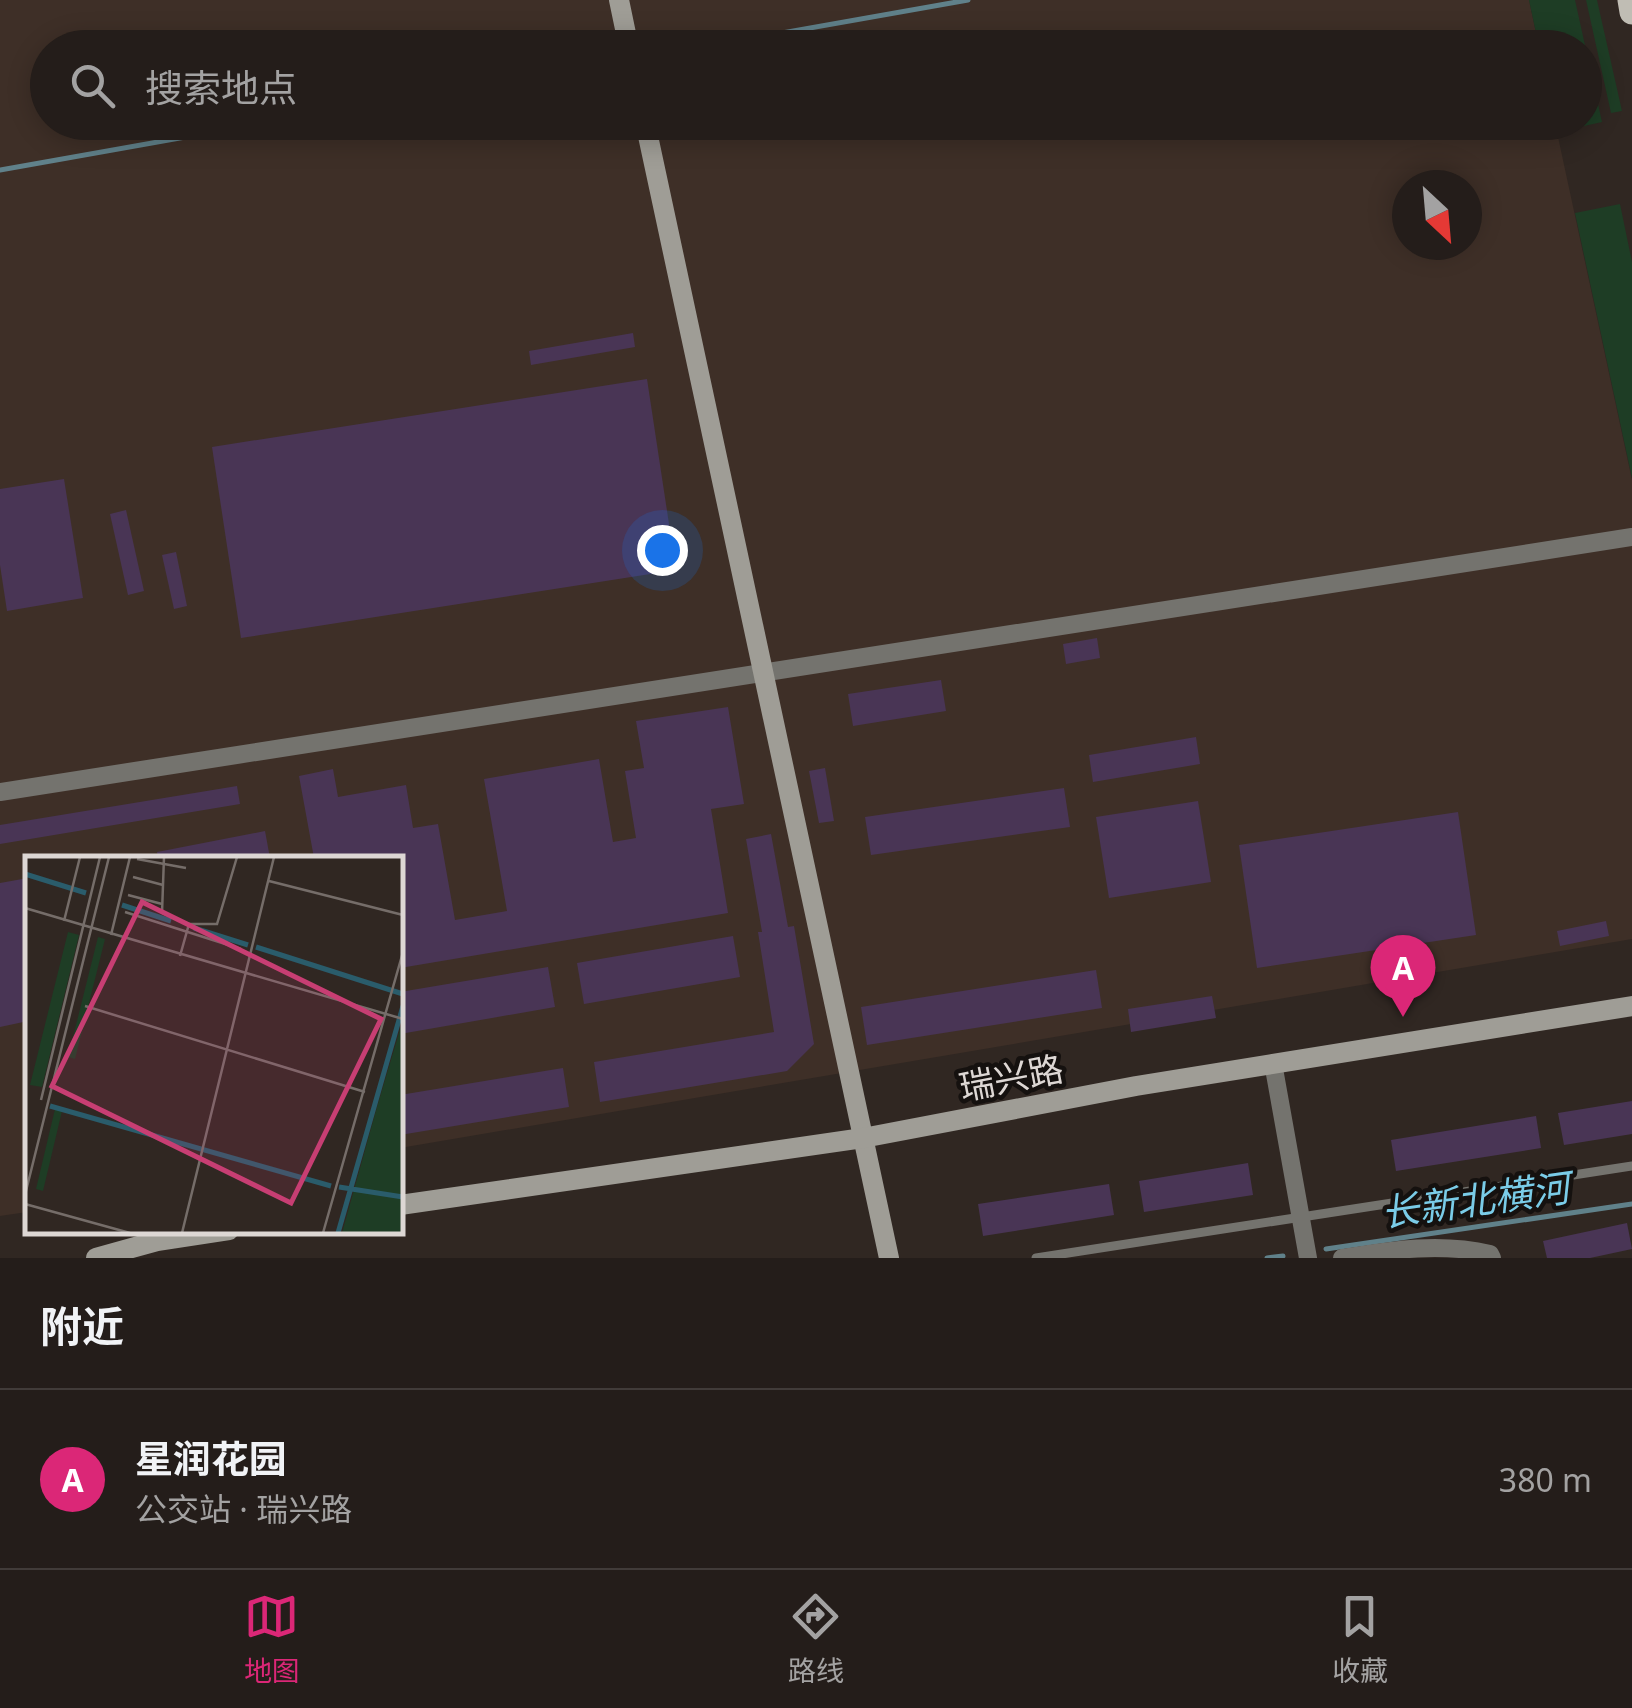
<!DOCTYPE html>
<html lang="zh">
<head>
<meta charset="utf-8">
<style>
	body { margin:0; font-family:"Noto Sans","Noto Sans SC",sans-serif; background:#302a27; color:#f1f3f6 }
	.compass { position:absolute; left:1392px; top:170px; width:90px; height:90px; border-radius:50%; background:#241d1a; box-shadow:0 5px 25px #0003; rotate:154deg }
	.you { position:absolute; left:662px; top:550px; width:35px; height:35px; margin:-25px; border:8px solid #fff; border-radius:50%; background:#1a73e8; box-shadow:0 0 0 15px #1a73e833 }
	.badge { display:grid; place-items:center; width:65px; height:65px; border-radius:50%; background:#db2777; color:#fff; font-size:32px; font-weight:700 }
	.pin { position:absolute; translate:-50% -82px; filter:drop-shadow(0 2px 5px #0008) }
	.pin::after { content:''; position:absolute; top:52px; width:35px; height:30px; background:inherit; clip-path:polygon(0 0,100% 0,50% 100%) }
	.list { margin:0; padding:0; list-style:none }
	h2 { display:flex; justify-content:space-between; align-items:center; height:130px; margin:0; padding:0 40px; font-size:42px }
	h2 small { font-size:32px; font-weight:400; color:#a3a2a2 }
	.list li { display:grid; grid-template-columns:65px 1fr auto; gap:30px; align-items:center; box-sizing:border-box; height:180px; padding:0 40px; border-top:2px solid #413b39 }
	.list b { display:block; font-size:38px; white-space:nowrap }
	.list p { margin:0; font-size:32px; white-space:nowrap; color:#a3a2a2 }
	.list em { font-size:32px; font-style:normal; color:#a3a2a2 }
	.icon { flex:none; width:55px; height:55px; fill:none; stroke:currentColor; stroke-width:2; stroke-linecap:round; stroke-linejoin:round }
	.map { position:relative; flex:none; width:1632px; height:1258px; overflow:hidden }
	.search { position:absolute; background:#241d1a; box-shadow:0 5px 25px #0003; left:30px; right:30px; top:30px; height:110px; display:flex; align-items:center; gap:25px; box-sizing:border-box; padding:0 35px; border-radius:55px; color:#a3a2a2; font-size:38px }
	.sheet { height:310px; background:#241d1a }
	nav { display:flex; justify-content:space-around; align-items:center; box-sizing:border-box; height:140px; border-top:2px solid #413b39; background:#241d1a; font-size:28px; color:#a3a2a2 }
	nav a { display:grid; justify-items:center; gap:5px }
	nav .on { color:#db2777 }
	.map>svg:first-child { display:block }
	.built { fill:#3e2f27; fill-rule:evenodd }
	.green { fill:#1e3d25 }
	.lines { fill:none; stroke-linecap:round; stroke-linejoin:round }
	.stream { stroke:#60818a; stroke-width:5 }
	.building { fill:#493555 }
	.lane { stroke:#74736e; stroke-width:9 }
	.street { stroke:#74736e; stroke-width:18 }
	.secondary { stroke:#9f9d96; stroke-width:20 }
	.primary { stroke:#c0bdb4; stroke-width:25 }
	.labels { text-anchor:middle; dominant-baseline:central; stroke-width:9; stroke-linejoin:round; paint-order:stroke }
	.street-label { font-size:35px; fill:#ddd7d4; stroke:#15110f }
	.water-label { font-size:38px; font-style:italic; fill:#7acce8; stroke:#15110f }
	.inset-river { fill:none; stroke:#2a5c6b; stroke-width:5 }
	.inset-road { fill:none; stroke:#756d69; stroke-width:2.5 }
	.view { fill:#c73e73; fill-opacity:0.15; stroke:#c73e73; stroke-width:5 }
	.inset-edge { fill:none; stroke:#ddd7d4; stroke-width:5 }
</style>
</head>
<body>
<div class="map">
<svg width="1632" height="1258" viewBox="0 0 1632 1258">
	<rect width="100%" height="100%" fill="#302722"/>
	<path class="built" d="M0 0H1529L1539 47 48 48V122L1555 123 1632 480V939L400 1148V858H28L27 1212 0 1216ZM1407 185H1467V245H1407Z"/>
	<g class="green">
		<polygon points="1529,0 1575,0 1602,122 1557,132 1555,123 1584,122 1584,48 1539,47"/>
		<polygon points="1586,0 1597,0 1622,111 1611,113"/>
		<polygon points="1620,204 1632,262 1632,478 1575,213"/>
	</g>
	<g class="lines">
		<g class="stream">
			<polyline points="697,48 968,0"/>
			<polyline points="0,170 270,122"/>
			<polyline points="1326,1249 1632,1204"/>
			<polyline points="1267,1258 1283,1256"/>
		</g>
	</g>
	<g class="building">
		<polygon points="633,333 635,347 531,365 529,351"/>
		<polygon points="647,379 676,570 241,638 212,447"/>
		<polygon points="64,479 83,598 7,611 0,565 0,489"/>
		<polygon points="126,510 144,591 128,595 110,514"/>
		<polygon points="176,552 187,606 174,609 162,555"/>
		<polygon points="1097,638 1100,658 1066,664 1063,644"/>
		<polygon points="941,680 946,711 853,726 848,694"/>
		<polygon points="728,707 744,804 711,809 728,913 400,968 400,858 314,858 299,776 333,769 338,797 406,785 413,828 438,824 455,920 507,911 484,779 599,759 613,842 636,838 625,771 644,768 636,721"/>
		<polygon points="1196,737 1200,764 1093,782 1089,755"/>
		<polygon points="825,768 834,821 819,823 809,771"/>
		<polygon points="237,786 240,804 0,844 0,825"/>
		<polygon points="1064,788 1070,827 871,855 865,817"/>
		<polygon points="1198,801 1211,882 1109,898 1096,817"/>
		<polygon points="1458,812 1476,935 1257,968 1239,845"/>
		<polygon points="265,831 270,858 158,858 157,852"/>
		<polygon points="771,834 788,927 794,926 814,1044 787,1071 600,1102 594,1062 774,1032 758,932 762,932 746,839"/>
		<polygon points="28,878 28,1021 0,1027 0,883"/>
		<polygon points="1606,921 1609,936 1560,946 1557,931"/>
		<polygon points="733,936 740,977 584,1004 577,963"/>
		<polygon points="548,967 555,1007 400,1034 400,992"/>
		<polygon points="1096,970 1102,1008 867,1045 861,1007"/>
		<polygon points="1212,996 1216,1018 1131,1032 1128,1009"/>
		<polygon points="563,1068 569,1107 400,1135 400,1095"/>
		<polygon points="1632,1101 1632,1134 1564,1145 1558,1113"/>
		<polygon points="1536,1116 1541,1148 1396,1171 1391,1140"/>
		<polygon points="1248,1163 1253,1195 1144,1212 1139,1181"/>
		<polygon points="1109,1184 1114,1215 983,1236 978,1204"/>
		<polygon points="1627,1223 1632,1249 1590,1258 1547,1258 1543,1241"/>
	</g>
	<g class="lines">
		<polyline class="lane" points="1036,1258 1632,1166"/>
		<g class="street">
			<polyline points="0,792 1632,537"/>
			<polyline points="1273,1063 1308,1258"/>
			<path d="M1342 1258C1392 1250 1440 1242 1490 1254L1492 1258"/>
		</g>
		<g class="secondary">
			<polyline points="619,0 629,48"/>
			<polyline points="645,122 889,1258"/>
			<polyline points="400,1205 863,1138 1136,1086 1632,1006"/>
			<polyline points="96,1258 157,1241 229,1230"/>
		</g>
		<polyline class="primary" points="1630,0 1632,12"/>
	</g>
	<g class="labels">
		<g class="street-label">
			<text transform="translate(1011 1077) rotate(-11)">瑞兴路</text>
		</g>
		<g class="water-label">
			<text transform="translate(1475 1199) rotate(-8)">长新北横河</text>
		</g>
	</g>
	<g transform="translate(25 856)">
		<rect width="378" height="378" fill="#302722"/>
		<path d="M43 76 54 79 17 231 5 229ZM73 81 80 83 50 203 43 201ZM377 167V377H317L352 251ZM30 253 37 255 18 335 11 333Z" fill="#1e3d25"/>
		<path class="inset-river" d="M0 18 61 37M97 49 146 65M169 72 223 89M231 91 378 138M25 250 306 330M314 331 378 341M313 377 378 150"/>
		<path class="inset-road" d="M139 1 137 57 164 68M112 3 161 12M108 21 138 29M244 25 378 59M103 39 137 48M0 52 378 163M100 56 216 93M39 65 55 1M86 79 105 1M155 100 164 68H192L212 1M60 150 340 236M16 244 75 1M0 339 84 1M0 348 105 377M157 377 249 1M298 377 378 96"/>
		<path class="view" d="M117 46 356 163 266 347 27 230Z"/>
		<rect width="378" height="378" class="inset-edge"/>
	</g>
</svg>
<svg class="compass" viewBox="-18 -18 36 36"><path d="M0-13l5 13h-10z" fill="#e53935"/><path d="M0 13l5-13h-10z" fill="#a3a2a2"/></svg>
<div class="you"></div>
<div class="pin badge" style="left:1403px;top:1017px">A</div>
<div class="search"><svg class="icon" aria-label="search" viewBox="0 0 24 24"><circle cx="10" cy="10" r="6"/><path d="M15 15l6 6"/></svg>搜索地点</div>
</div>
<section class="sheet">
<h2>附近<small></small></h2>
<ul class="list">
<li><span class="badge">A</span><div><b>星润花园</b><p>公交站 · 瑞兴路</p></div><em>380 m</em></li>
</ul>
</section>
<nav>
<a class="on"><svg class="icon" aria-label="map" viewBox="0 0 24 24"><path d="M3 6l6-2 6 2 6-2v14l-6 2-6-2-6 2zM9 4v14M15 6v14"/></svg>地图</a>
<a><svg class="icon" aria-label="directions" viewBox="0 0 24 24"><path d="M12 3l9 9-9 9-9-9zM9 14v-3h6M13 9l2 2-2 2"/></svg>路线</a>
<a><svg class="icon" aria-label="saved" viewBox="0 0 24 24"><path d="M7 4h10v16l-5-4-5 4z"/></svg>收藏</a>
</nav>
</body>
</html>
